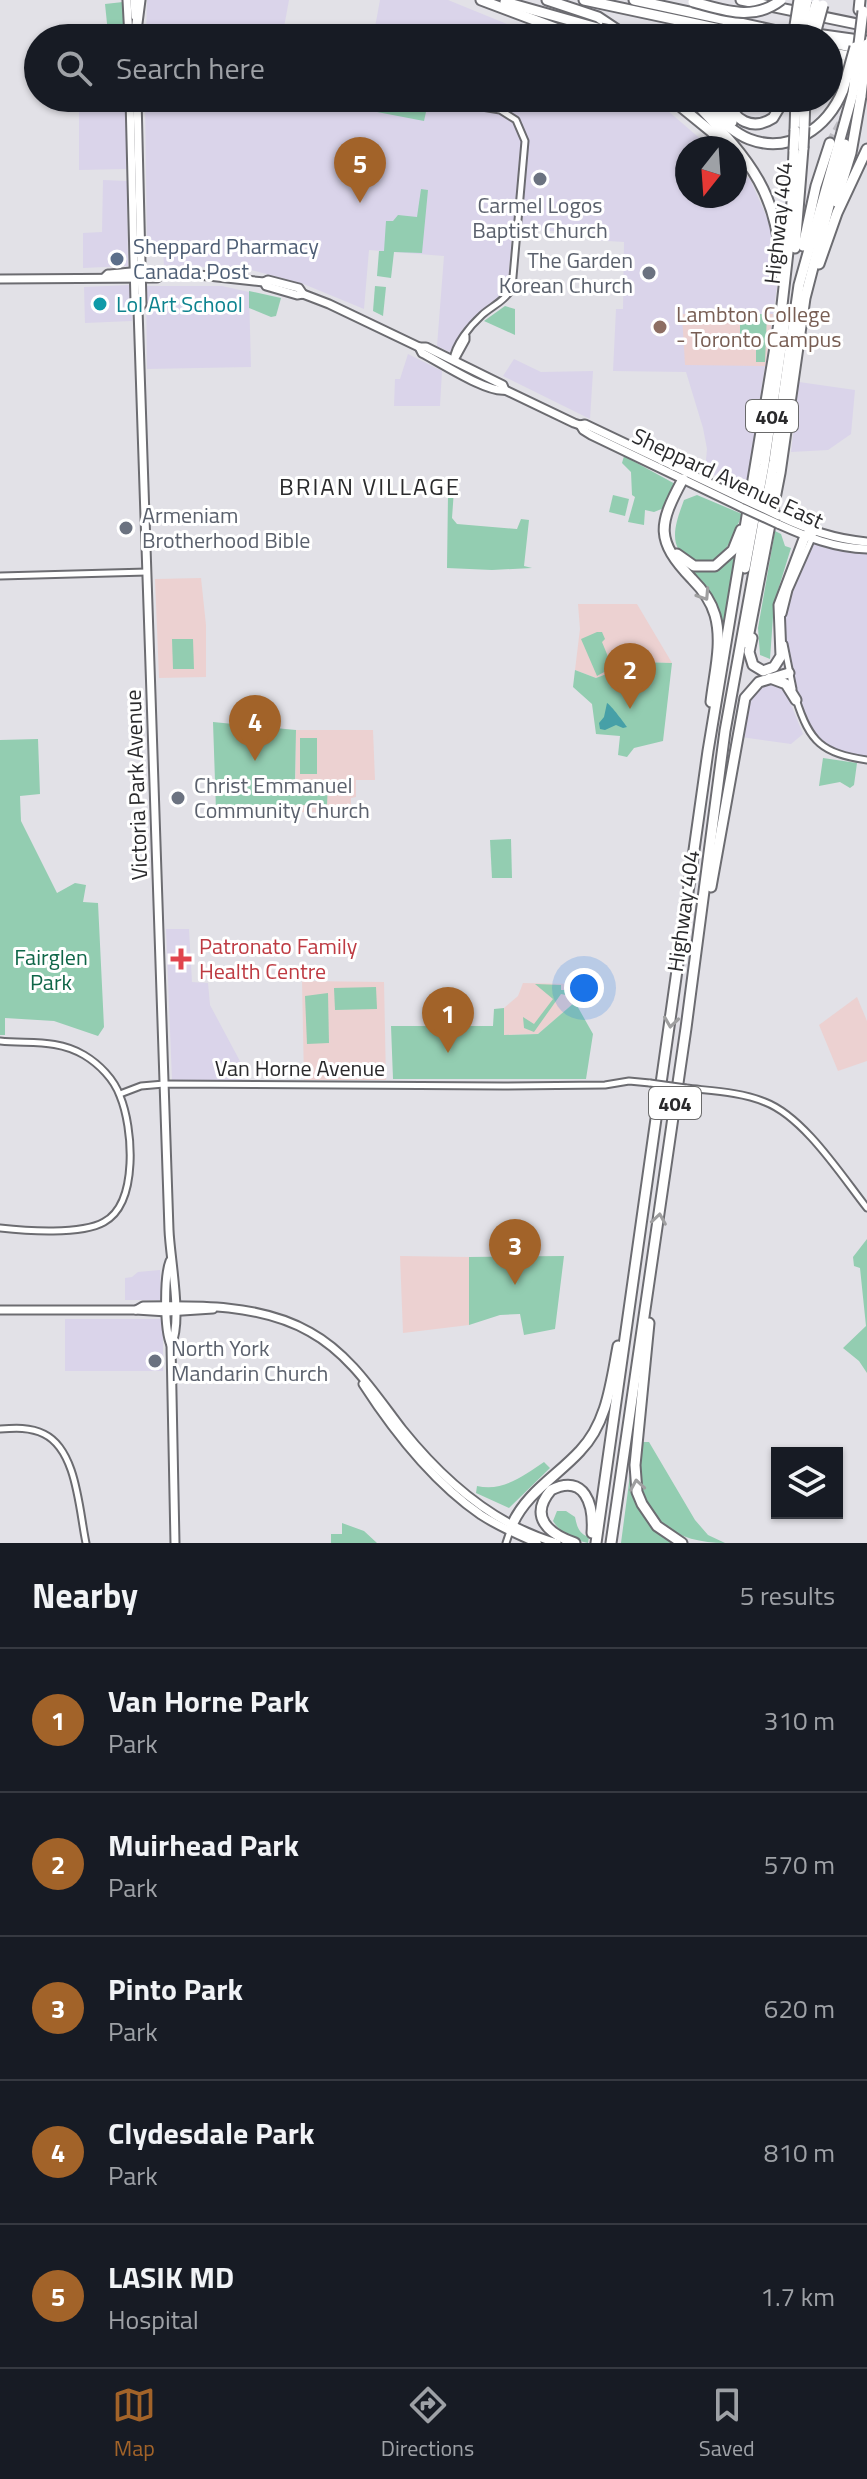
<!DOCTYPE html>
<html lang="en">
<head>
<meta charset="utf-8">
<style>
	body { margin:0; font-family:"Titillium Web",sans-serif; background:#20242c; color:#f1f3f6 }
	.controls { position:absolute; right:24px; bottom:24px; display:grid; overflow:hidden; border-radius:0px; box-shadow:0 2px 6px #0004 }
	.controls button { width:72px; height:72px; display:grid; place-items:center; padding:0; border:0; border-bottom:2px solid #363941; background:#171b24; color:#f1f3f6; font:40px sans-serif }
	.compass { position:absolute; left:675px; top:136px; width:72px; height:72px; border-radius:50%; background:#171b24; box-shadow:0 2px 6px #0004; rotate:197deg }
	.you { position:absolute; left:584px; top:988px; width:28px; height:28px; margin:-20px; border:6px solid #fff; border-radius:50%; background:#1a73e8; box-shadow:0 0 0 12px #1a73e833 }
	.badge { display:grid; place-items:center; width:52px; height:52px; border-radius:50%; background:#a26329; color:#fff; font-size:26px; font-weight:700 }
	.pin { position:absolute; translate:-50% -66px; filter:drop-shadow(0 2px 4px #0008) }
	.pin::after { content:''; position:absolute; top:42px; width:28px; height:24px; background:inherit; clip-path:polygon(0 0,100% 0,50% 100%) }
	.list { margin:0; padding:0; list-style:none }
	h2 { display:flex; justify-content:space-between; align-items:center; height:104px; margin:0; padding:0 32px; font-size:34px }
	h2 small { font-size:26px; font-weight:400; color:#9ea1a6 }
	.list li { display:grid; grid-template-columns:52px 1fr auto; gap:24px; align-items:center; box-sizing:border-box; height:144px; padding:0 32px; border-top:2px solid #363941 }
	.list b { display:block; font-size:30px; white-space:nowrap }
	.list p { margin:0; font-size:26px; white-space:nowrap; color:#9ea1a6 }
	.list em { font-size:26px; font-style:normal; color:#9ea1a6 }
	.icon { flex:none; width:44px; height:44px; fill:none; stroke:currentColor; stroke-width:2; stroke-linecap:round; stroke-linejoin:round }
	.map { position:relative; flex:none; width:867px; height:1543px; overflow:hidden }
	.search { position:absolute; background:#171b24; box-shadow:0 2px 6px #0004; left:24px; right:24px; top:24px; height:88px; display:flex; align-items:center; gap:20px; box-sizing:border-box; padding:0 28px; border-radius:44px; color:#9ea1a6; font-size:30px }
	.sheet { height:824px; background:#171b24 }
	nav { display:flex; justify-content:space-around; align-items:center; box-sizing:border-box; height:112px; border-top:2px solid #363941; background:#171b24; font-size:22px; color:#9ea1a6 }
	nav a { display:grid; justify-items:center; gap:4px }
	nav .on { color:#a26329 }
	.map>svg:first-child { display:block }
	.commercial { fill:#dad4ea }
	.education { fill:#ecd1d1 }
	.green { fill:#93cdb1 }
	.water { fill:#46a0a7 }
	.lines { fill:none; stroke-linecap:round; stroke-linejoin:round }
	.highway-tunnel { stroke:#bdbcc2; stroke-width:9; stroke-dasharray:9 4.5; stroke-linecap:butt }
	.minor-casing { stroke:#6c6c71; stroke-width:9 }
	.major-casing { stroke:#6c6c71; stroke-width:11 }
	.highway-casing { stroke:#6c6c71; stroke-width:13 }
	.minor { stroke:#fff; stroke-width:5 }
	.major { stroke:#fff; stroke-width:7 }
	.highway { stroke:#fff; stroke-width:9 }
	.minor-bridge-casing { stroke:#6c6c71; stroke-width:9; stroke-linecap:butt }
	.major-bridge-casing { stroke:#6c6c71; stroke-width:11; stroke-linecap:butt }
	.highway-bridge-casing { stroke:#6c6c71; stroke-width:13; stroke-linecap:butt }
	.minor-bridge { stroke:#fff; stroke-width:5 }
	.major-bridge { stroke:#fff; stroke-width:7 }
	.highway-bridge { stroke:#fff; stroke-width:9 }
	.oneway { stroke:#9f9fa0 }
	.worship-dot { fill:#6b7280; stroke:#fff; stroke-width:3 }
	.service-dot { fill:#5c6f8a; stroke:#fff; stroke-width:3 }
	.culture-dot { fill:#0f9aa8; stroke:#fff; stroke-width:3 }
	.education-dot { fill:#8d6e63; stroke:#fff; stroke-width:3 }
	.health-dot { fill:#e0444e; stroke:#fff; stroke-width:3 }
	.labels { text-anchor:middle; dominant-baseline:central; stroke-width:6; stroke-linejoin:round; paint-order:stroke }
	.shield { fill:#fff; stroke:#6a6a6b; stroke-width:2 }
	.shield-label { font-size:20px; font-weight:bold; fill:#2a2a2c }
	.worship-label { font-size:22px; fill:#5b616d; stroke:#fff; text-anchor:start }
	.street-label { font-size:22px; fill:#2a2a2c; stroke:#fff }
	.service-label { font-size:22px; fill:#4e5e75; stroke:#fff; text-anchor:start }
	.culture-label { font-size:22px; fill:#0d838f; stroke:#fff; text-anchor:start }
	.education-label { font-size:22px; fill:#785e54; stroke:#fff; text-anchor:start }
	.health-label { font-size:22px; fill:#be3a42; stroke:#fff; text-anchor:start }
	.park-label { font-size:22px; fill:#0f6648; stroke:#fff }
	.neighbourhood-label { font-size:24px; letter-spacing:2px; fill:#2a2a2c; stroke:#fff }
</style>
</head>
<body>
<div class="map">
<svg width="867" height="1543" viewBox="0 0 867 1543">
	<rect width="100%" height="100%" fill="#e2e1e7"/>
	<g class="commercial">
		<polygon points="147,0 289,0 282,38 146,38"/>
		<polygon points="380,0 448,0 541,38 373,38"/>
		<polygon points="79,98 126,98 126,169 79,170"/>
		<polygon points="145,98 653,98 711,148 687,148 687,196 735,196 735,170 750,179 772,229 777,260 777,287 746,489 705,471 707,449 703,428 686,372 613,371 616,309 623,309 624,242 592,240 590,232 513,230 507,289 463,329 450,352 437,346 444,256 369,250 364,309 301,283 247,269 164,265 163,249 147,249"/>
		<polygon points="103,180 127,181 128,266 83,268 83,233 102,232"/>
		<polygon points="130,285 132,321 85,323 84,287"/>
		<polygon points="146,286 222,286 249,292 251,367 147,369"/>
		<polygon points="408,354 442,371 440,406 394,406 395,379 400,379"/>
		<polygon points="514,359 541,372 593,371 590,419 503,376"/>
		<polygon points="799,382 855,390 851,434 828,450 791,452"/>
		<polygon points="812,540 867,549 867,760 824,748 802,717 785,647 784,609"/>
		<polygon points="770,682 783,685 803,734 791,744 741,737 746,709 754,692"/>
		<polygon points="166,929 189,929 192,982 208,983 210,1005 242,1065 242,1080 172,1080"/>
		<polygon points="160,1270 161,1300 125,1300 125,1278 132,1277 138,1272"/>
		<rect x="65" y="1319" width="98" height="52"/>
	</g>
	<g class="education">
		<polygon points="682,314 773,314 765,366 685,365"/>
		<polygon points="201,578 206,625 206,677 159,678 155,579"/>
		<polygon points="578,604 637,604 672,663 638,662 596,678 575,670 580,629"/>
		<polygon points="296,730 373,730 375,780 356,780 356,797 351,798 351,813 295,812"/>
		<polygon points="302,981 384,982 386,1080 304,1080"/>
		<polygon points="523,983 572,984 575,1002 538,1034 504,1035 504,1008 518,996"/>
		<polygon points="857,997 867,1021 867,1061 838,1071 819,1025"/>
		<polygon points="400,1256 469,1257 469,1325 403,1333"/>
	</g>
	<g class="green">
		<polygon points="123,2 124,33 108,33 105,4"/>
		<polygon points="379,98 405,98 428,103 424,121 377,112"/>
		<polygon points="421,189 428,190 422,253 394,252 391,278 377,276 379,251 384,251 386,221 393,221 398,215 417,217"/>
		<polygon points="375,286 386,287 383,316 373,311"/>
		<polygon points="249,291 281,298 276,316 271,317 249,308"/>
		<polygon points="505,306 515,309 515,335 484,321"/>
		<polygon points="740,314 767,314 765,362 756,362 756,344 740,344"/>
		<polygon points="624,456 677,485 664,508 654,512 645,510 644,525 628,522 635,497 632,495 631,472 622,463"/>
		<polygon points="454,490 452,518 457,524 517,529 521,519 529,520 524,566 532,568 492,570 447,568 448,494"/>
		<polygon points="613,495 629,499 625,516 609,512"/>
		<path d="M697 495 742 514C736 530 727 554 712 562 706 565 699 564 693 561 665 549 676 522 684 500Z"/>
		<polygon points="775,531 781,534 785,546 791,548 774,603 770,659 760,655 758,628"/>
		<path d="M740 542 721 641 718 620 683 567C715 578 723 571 740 542Z"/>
		<polygon points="597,632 602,632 605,639 602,642 609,659 613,658 617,665 597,676 581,639"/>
		<polygon points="172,639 193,639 194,669 173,669"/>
		<polygon points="638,662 672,663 663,741 634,748 627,757 618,755 620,736 596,734 592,704 573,687 575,670 596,678"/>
		<polygon points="213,722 296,730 295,783 328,783 327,805 295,805 295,812 216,810"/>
		<rect x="300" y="738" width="17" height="36"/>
		<polygon points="38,739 40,794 20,796 21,821 57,893 75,883 86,885 83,902 98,903 104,1027 98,1036 54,1021 5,1018 5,1035 0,1035 0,740"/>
		<polygon points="823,758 857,763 854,785 850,788 840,782 819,786"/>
		<polygon points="511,839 512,878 492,878 490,840"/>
		<polygon points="535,984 561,985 561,990 567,990 566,995 561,994 534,1032 524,1028 523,1017 534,1024 553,999"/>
		<polygon points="376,987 377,1009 335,1010 334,988"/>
		<polygon points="328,993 329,1043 307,1044 305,996"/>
		<polygon points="575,1002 593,1034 586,1079 393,1079 391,1026 493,1026 494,1009 504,1008 504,1035 538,1034"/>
		<polygon points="867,1239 867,1373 859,1361 843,1348 866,1326 860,1268 854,1266 853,1257"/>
		<polygon points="564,1256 555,1329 524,1335 520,1314 500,1315 469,1325 469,1257"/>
		<path d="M639 1442H649L695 1520 708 1535 725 1543C688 1543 654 1530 641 1492 635 1476 638 1458 639 1442Z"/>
		<path d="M633 1452C633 1496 632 1519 674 1543H621Z"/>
		<path d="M544 1462 550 1468 509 1508 476 1493 477 1486C503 1492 523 1476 544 1462Z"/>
		<path d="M557 1511H566L575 1517C577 1527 579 1534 589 1537L588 1543C573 1540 561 1534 553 1521Z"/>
		<polygon points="342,1523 364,1531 377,1543 331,1543 331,1534 342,1534"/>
	</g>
	<path class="water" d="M607 703C611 705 625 724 627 727L623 728 616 725 605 730 600 729 599 723 604 717Z"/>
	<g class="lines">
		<polyline class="highway-tunnel" points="830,143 846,114"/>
		<g class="minor-casing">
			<g id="minor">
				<path d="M428 98 500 110 516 120 525 141 512 288C505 301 492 306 482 315 470 326 455 344 453 360"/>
				<polyline points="455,360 466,340 466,336"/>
				<polyline points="0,576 147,572"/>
				<polyline points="783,614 789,590 812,538"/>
				<polyline points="784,644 793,689"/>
				<path d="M796 699C810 743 822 753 867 760"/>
				<path d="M0 1041C30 1044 57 1039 84 1055 99 1064 114 1079 120 1096 133 1127 139 1203 104 1222 81 1235 26 1231 0 1228"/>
				<path d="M686 1088C712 1091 741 1092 765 1102 804 1117 841 1175 867 1208"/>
				<polyline points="120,1094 141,1086 164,1084 503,1086 605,1085 629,1081 650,1083"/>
				<path d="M0 1429C15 1428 30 1427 44 1434 77 1450 79 1510 86 1543"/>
				<polyline points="506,1543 510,1531"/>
			</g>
		</g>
		<g class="major-casing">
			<g id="major">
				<polyline points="127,0 129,38"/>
				<polyline points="134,0 135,16"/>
				<path d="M130 98 135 302 138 309 169 1230C170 1258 183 1321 171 1345"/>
				<polyline points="137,98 142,304 138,309"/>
				<path d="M105 277 108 274C124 273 147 269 161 275"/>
				<polyline points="0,279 157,278 161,275 199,275 264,282 268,280 299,288 303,294"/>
				<polyline points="264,282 266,286 297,295 303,294 329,304 419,347 426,347 503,385 505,390 574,423 580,425 585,424 745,500"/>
				<path d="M419 347 422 353C440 362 487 393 505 390"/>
				<polyline points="580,425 583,430 591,435 743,508"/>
				<path d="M779 516C809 530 834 539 867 542"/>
				<path d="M778 524C807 537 834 548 867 549"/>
				<path d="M170 1261C164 1276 164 1330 171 1345L175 1543"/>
				<polyline points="0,1310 136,1310 167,1312 213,1309"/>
				<path d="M136 1310 143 1306C198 1305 261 1304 310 1332 350 1354 375 1394 402 1429 443 1480 493 1525 557 1543"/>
				<path d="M363 1384C394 1432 433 1482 481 1515 498 1526 518 1535 537 1543"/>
			</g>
		</g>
		<g class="highway-casing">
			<g id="highway">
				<polyline points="481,0 582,38"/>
				<polyline points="547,0 598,17 622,33"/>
				<polyline points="584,0 762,38"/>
				<polyline points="634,0 800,36"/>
				<polyline points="741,0 867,26"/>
				<polyline points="505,2 601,29"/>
				<polyline points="859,10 860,0"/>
				<polyline points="136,31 140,0"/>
				<polyline points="578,31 603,38"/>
				<polyline points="809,33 866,41"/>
				<polyline points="829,42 860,49"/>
				<polyline points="829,52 857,58"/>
				<polyline points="829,60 857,68"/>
				<polyline points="829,76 867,84"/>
				<polyline points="670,98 729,146"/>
				<path d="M691 98C745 156 781 190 781 276"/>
				<polyline points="712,98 732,122"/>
				<path d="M729 98C732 121 753 131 773 118L785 98"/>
				<path d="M709 109C721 120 734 133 749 139 790 155 828 127 843 90"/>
				<polyline points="804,127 805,98"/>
				<polyline points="795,130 796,98"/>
				<polyline points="836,202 851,153 861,96"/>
				<polyline points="803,246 816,186 830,143"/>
				<polyline points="795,248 803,148"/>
				<polyline points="819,264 837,213 867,149"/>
				<path d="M683 479C658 525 655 540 692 579 702 589 711 601 715 615 723 643 714 674 711 702"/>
				<polyline points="677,554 694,566 715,566 733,550 741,530"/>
				<polyline points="745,568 764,465 786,314"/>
				<polyline points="752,638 749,652 753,665 763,671 774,667 781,656 779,605 805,536 813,532"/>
				<polyline points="747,643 780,473 805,298 845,144"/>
				<polyline points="770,678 786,684 796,700"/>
				<polyline points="711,887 745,698 759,682 789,673"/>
				<polyline points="649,1323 635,1465 637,1492 642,1504 657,1526 682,1543"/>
				<path d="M512 1525C526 1493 557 1476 580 1451 607 1423 611 1383 618 1346"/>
				<polyline points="535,1542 536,1543"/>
				<path d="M575 1543C549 1534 528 1517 551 1490 585 1473 594 1505 592 1533"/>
				<polyline points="596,1543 708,751 782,305 791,225 794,150"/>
				<polyline points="611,1543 686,1028 725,731 774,461 799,285 853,93"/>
			</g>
		</g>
		<use href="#minor" class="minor"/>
		<use href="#major" class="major"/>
		<use href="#highway" class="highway"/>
		<g class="minor-bridge-casing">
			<polyline id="minor-bridge" points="650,1083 686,1088"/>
		</g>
		<g class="major-bridge-casing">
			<g id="major-bridge">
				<polyline points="745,500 779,516"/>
				<polyline points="743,508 778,524"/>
			</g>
		</g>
		<g class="highway-bridge-casing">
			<g id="highway-bridge">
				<path d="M693 2C724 10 753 22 781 0"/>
				<polyline points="601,29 641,37"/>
				<polyline points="806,35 816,4"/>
				<polyline points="793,38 799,0"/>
				<polyline points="800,38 807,1"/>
				<polyline points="814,38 823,5"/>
				<polyline points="843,90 855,47"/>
				<polyline points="853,93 863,11"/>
				<polyline points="861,96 867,44"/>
				<polyline points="803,148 804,127"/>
				<polyline points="794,150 795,130"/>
			</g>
		</g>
		<use href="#minor-bridge" class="minor-bridge"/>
		<use href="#major-bridge" class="major-bridge"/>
		<use href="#highway-bridge" class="highway-bridge"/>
	</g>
	<defs><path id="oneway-chevron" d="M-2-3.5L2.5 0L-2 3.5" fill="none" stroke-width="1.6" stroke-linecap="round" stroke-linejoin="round" transform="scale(2)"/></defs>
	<g class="oneway">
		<use href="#oneway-chevron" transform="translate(704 595) rotate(57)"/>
		<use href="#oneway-chevron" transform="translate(671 1022) rotate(98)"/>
		<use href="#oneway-chevron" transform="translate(659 1219) rotate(-81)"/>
		<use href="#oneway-chevron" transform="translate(637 1485) rotate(-99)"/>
	</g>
	<g class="worship-dot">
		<circle cx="540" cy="179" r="8"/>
		<circle cx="649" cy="273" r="8"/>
		<circle cx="126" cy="528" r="8"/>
		<circle cx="178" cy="798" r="8"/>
		<circle cx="155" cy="1361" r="8"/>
	</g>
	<circle class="service-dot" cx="117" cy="259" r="8"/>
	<circle class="culture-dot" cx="100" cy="304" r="8"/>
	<circle class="education-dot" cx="660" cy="327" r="8"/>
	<path class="health-dot" d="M177 947h8v8h8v8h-8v8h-8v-8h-8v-8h8z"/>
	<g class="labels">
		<g class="shield">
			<rect x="746" y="400" width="52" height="32" rx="6"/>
			<rect x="649" y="1087" width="52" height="32" rx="6"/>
		</g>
		<g class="shield-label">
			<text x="772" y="416">404</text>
			<text x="675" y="1103">404</text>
		</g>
		<g class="worship-label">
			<text x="540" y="205" text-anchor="middle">Carmel Logos<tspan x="540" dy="25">Baptist Church</tspan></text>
			<text x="633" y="260" text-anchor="end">The Garden<tspan x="633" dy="25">Korean Church</tspan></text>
			<text x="142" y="515">Armeniam<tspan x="142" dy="25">Brotherhood Bible</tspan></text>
			<text x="194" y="785">Christ Emmanuel<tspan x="194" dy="25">Community Church</tspan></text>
			<text x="171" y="1348">North York<tspan x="171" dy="25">Mandarin Church</tspan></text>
		</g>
		<g class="street-label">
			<text transform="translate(778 223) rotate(-84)">Highway 404</text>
			<text transform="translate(728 478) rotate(25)">Sheppard Avenue East</text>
			<text transform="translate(136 785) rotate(-92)">Victoria Park Avenue</text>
			<text transform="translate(683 911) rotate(-82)">Highway 404</text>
			<text x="300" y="1068">Van Horne Avenue</text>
		</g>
		<g class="service-label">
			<text x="133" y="246">Sheppard Pharmacy<tspan x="133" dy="25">Canada Post</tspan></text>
		</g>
		<g class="culture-label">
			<text x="116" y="304">Lol Art School</text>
		</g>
		<g class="education-label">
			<text x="676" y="314">Lambton College<tspan x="676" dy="25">- Toronto Campus</tspan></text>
		</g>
		<g class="health-label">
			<text x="199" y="946">Patronato Family<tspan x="199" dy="25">Health Centre</tspan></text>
		</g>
		<g class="park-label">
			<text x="51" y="957">Fairglen<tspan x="51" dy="25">Park</tspan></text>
		</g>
		<g class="neighbourhood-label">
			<text x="370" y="486">BRIAN VILLAGE</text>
		</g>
	</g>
</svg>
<div class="controls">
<button><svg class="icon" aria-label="layers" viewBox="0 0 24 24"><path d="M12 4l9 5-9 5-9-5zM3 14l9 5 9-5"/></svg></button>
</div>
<svg class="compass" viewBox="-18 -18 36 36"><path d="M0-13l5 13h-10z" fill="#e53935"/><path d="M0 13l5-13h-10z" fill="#9ea1a6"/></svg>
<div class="you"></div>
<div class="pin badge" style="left:448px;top:1053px">1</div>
<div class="pin badge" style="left:630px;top:709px">2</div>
<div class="pin badge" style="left:515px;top:1285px">3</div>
<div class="pin badge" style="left:255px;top:761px">4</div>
<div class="pin badge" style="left:360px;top:203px">5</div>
<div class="search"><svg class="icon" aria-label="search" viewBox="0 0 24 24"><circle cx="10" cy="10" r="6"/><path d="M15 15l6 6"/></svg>Search here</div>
</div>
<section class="sheet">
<h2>Nearby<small>5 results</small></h2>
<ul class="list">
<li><span class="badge">1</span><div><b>Van Horne Park</b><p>Park</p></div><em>310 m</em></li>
<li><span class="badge">2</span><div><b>Muirhead Park</b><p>Park</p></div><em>570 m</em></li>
<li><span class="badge">3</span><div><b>Pinto Park</b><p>Park</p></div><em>620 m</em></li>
<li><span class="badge">4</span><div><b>Clydesdale Park</b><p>Park</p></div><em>810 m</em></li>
<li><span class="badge">5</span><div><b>LASIK MD</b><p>Hospital</p></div><em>1.7 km</em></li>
</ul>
</section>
<nav>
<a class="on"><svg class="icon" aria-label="map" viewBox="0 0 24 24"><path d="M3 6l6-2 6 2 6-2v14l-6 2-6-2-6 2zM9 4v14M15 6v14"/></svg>Map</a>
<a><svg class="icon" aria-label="directions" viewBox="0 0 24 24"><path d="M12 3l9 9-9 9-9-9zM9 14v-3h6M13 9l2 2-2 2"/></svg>Directions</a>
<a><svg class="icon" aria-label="saved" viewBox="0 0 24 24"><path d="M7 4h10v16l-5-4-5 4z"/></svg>Saved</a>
</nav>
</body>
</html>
